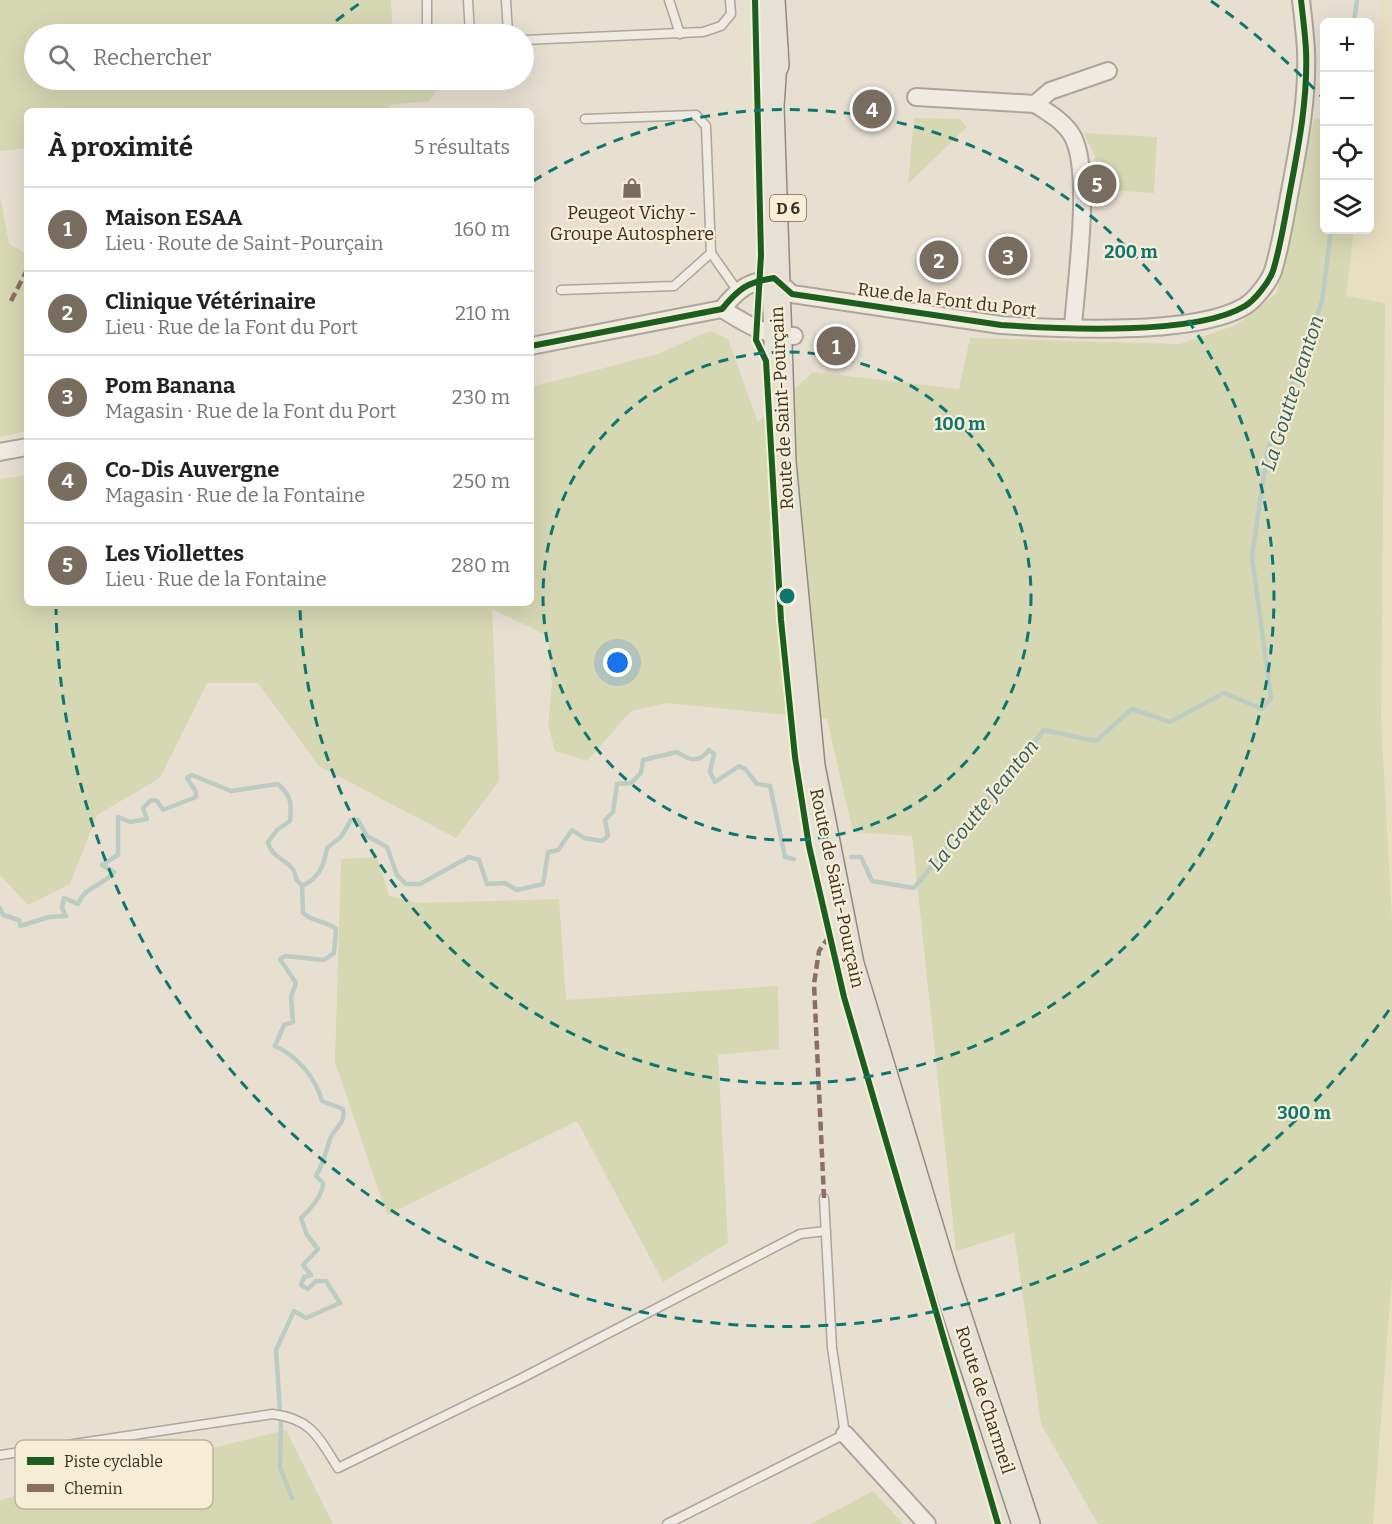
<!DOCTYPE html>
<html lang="fr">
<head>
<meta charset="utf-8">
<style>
	body { margin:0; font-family:Bitter,serif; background:#f6f6f6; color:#222 }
	.controls { position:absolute; right:18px; top:18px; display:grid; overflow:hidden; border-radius:9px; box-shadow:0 6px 24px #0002 }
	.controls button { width:54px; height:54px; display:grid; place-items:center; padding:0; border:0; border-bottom:2px solid #e0e0e0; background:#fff; color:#222; font:30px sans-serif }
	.you { position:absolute; left:618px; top:663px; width:21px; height:21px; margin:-15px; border:4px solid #fff; border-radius:50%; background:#1a73e8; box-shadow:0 0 0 9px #1a73e833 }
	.badge { display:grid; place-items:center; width:39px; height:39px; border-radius:50%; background:#786c5e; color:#fff; font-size:20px; font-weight:700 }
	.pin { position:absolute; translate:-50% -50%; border:3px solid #fff; box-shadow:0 2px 6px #0006 }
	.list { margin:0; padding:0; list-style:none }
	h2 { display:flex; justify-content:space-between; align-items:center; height:78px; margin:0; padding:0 24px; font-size:26px }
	h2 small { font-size:20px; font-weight:400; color:#767676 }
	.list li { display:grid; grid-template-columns:39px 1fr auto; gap:18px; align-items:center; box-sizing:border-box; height:84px; padding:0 24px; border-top:2px solid #e0e0e0 }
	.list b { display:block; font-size:22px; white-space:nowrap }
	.list p { margin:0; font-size:20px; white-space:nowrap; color:#767676 }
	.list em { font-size:20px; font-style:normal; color:#767676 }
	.icon { flex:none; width:33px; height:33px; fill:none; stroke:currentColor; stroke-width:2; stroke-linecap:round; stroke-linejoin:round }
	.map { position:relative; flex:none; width:1392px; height:1524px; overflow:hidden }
	.search { position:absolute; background:#fff; box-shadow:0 6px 24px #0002; left:24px; top:24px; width:510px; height:66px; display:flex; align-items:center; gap:15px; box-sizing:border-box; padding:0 21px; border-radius:33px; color:#767676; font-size:22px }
	.panel { position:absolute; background:#fff; box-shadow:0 6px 24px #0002; left:24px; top:108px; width:510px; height:498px; border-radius:9px }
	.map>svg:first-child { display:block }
	.farmland { fill:#e6dfc2 }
	.green { fill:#d6d7b3 }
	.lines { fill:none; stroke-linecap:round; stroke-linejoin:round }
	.stream { stroke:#bcccc2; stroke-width:4.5 }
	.lane-casing { stroke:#ada599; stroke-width:11 }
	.street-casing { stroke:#ada599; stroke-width:20 }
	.primary-casing { stroke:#928b80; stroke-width:30 }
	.lane { stroke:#efebe3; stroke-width:8 }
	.street { stroke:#efebe3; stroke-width:16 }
	.primary { stroke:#e6e1d4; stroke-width:27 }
	.quiet { stroke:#8d6e63; stroke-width:4.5; stroke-dasharray:9 4.5; stroke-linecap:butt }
	.cycleway-casing { stroke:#f7eed8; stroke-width:10 }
	.cycleway { stroke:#1b5e20; stroke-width:6 }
	.ring { fill:none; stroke:#0f766e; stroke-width:3; stroke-dasharray:10 8 }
	.labels { text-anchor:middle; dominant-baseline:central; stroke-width:4.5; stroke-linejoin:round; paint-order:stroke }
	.shield { fill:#f7eed8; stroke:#756857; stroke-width:1.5 }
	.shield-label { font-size:16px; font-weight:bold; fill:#3d2e20 }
	.poi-label { font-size:18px; fill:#3d2e20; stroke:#f7eed8 }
	.street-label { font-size:18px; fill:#3d2e20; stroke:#f7eed8 }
	.water-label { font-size:20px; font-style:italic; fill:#2f5d5a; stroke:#f7eed8 }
	.key { fill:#f7eed8; stroke:#bfb4a1; stroke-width:1.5 }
	.key-label { font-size:16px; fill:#3d2e20 }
	.centre { fill:#0f766e; stroke:#f7eed8; stroke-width:3 }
	.ring-label { font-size:18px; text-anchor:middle; font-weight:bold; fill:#0f766e; stroke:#f7eed8; stroke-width:4.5; stroke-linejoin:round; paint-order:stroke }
</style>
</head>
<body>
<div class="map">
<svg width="1392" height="1524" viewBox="0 0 1392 1524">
	<rect width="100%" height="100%" fill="#e7e0d1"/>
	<g class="farmland">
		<polygon points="1382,0 1392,0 1392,921 1381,720 1384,303 1346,296 1354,230 1370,230 1370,98"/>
		<polygon points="1392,1275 1392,1524 1373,1524"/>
	</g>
	<g class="green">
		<polygon points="0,0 391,0 393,34 34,34 34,80 444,80 429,101 389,105 388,111 27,111 27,148 0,151"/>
		<polygon points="914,118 960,119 967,127 908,184"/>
		<polygon points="1324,118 1324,230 1354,230 1346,296 1385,303 1381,720 1392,921 1392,1275 1373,1524 1098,1524 1041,1424 1014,1233 956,1251 912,836 853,832 827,719 667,703 631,711 587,761 555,751 548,725 552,685 548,636 492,609 499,781 456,838 319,766 258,683 207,683 160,778 97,815 70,884 28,905 0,875 0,479 27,475 27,603 531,603 531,387 658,354 710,331 728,339 758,422 813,372 959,389 970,338 1180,344 1236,325 1277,293 1314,119"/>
		<polygon points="1084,133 1157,137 1154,193 1094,189 1095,156"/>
		<polygon points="0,196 9,244 27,254 27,431 0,437"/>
		<polygon points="377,857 389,896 417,903 559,899 566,1000 778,986 779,1049 718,1055 728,1243 663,1282 577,1121 387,1215 335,1062 341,859"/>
		<polygon points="286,1430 333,1524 0,1524 0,1500"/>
		<polygon points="873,1491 903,1524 811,1524"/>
	</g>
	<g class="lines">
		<g class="stream">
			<polyline points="1354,22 1357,0"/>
			<polyline points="851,857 861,857 872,881 914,888 1044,730 1096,741 1132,709 1170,722 1224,693 1262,709 1271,698 1252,557 1267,453 1322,301 1331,230"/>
			<path d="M302 886C319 878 324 866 327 848L341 837 351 820H358L367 836 387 847 397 875 406 884H420L469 857 479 860 487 884 505 883 517 890 543 884 548 852 558 850 572 830 584 838 602 841 608 836 605 820 613 812 617 784 631 783 641 773 643 760 677 752C690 761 699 763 709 750L714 754 710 772 715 782 739 766 745 769 757 784 770 786 785 857 794 859"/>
			<path d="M0 908 3 915 19 920 20 926 49 917 66 916 62 908 64 898 78 904C85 886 103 886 114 872L102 865 118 855V817L130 822 147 819 143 808 151 800 157 801 163 810 196 797V792L187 778 192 775 231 791 278 784C291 796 292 803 290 821L277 830 268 842C271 860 296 861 296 879L302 886"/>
			<path d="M292 1498 280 1467 281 1427 276 1350 294 1311 306 1318 340 1303 326 1281H316L308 1289 301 1285 304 1277 311 1275 303 1265 318 1249 307 1235 301 1218C310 1210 323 1195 323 1183L316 1176C323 1164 326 1152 330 1139 335 1127 346 1124 343 1109L322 1101C316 1078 297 1056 275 1046L284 1025 293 1022 291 997 296 983 280 959 285 956 324 960 334 953 336 929C326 921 313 922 303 913L302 886"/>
		</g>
		<g class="lane-casing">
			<g id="lane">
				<polyline points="427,0 427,34"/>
				<polyline points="468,0 470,34"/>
				<polyline points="506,0 508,34"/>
				<polyline points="669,0 680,34"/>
				<polyline points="524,40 703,32 721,26 731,14 730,0"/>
				<polyline points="585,119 696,115 706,126 711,253 737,290"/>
				<polyline points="561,290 674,286 711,253"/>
				<path d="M0 1455 273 1414C312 1419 319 1438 338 1468L520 1379 800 1234 826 1231"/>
				<polyline points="667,1524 845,1434 832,1348 824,1198"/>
			</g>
		</g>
		<g class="street-casing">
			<g id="street">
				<polyline points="916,97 1035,104 1050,91 1108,71"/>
				<path d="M1035 104C1049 113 1065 122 1073 137 1092 174 1076 282 1073 327"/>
				<path d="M722 309C748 325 762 335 794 336"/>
				<path d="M531 346 722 309C739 288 748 282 774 278L792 294 1001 325C1059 329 1196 336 1245 306 1255 300 1269 282 1273 271 1281 245 1285 217 1290 191 1299 144 1308 97 1306 50 1305 33 1303 17 1301 0"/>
				<polyline points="0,452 27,447"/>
				<polyline points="845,1434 927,1524"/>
			</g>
		</g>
		<g class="primary-casing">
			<g id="primary">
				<polyline points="771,0 775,65"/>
				<polyline points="774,49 770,106 782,462 811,766 850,964 944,1275 1026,1524"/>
			</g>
		</g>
		<use href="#lane" class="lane"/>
		<use href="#street" class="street"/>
		<use href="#primary" class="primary"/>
		<g class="quiet">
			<polyline points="11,301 27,270"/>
			<polyline points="824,1198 814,984 819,951 828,938"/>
		</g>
		<g class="cycleway-casing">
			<g id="cycleway">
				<polyline points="755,0 761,255 756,340 766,361 781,620 795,757 809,846 844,997 998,1524"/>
				<path d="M531 346 722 309C739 288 748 282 774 278L792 294 1001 325C1059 329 1196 336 1245 306 1255 300 1269 282 1273 271 1281 245 1285 217 1290 191 1299 144 1308 97 1306 50 1305 33 1303 17 1301 0"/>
			</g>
		</g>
		<use href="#cycleway" class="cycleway"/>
	</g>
	<g class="ring">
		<circle cx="787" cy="596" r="244"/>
		<path d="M533 181A487 487 0 1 1 300 604"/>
		<path d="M1389 1010A731 731 0 0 1 56 609M322 32A731 731 0 0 1 363 1M1211 1A731 731 0 0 1 1322 97"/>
	</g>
	<defs>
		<g id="shop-bare" transform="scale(1.62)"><path d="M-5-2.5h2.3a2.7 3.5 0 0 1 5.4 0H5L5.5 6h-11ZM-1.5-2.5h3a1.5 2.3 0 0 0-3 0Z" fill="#786c5e" stroke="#f7eed8" stroke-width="2.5" paint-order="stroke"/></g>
	</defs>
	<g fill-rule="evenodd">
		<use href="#shop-bare" x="632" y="188"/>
	</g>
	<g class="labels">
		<rect class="shield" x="770" y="195" width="36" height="26" rx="4.5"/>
		<g class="shield-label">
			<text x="788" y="208">D 6</text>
		</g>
		<g class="poi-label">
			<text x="632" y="213">Peugeot Vichy -<tspan x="632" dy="21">Groupe Autosphere</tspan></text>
		</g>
		<g class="street-label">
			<text transform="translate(947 300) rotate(7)">Rue de la Font du Port</text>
			<text transform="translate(782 408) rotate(-93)">Route de Saint-Pourçain</text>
			<text transform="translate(837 888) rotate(78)">Route de Saint-Pourçain</text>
			<text transform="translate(985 1400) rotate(72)">Route de Charmeil</text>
		</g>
		<g class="water-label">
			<text transform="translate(1292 393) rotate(-72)">La Goutte Jeanton</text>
			<text transform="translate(983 805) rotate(-51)">La Goutte Jeanton</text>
		</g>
	</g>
	<rect x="15" y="1440" width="198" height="69" rx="9" class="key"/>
	<rect x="27" y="1457" width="27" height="8" fill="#1b5e20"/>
	<rect x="27" y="1484" width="27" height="8" fill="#8d6e63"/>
	<g class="key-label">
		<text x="64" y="1467">Piste cyclable</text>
		<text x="64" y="1494">Chemin</text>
	</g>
	<circle cx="787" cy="596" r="9" class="centre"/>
	<g class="ring-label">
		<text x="1131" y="258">200 m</text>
		<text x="960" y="430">100 m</text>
		<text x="1304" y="1119">300 m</text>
	</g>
</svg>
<div class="controls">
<button>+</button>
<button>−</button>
<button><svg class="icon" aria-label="locate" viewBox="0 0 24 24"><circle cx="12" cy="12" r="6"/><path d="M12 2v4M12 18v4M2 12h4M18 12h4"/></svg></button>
<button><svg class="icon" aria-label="layers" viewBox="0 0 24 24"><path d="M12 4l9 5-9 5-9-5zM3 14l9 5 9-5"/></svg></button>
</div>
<div class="you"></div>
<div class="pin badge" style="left:836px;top:346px">1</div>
<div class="pin badge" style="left:939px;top:260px">2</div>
<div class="pin badge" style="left:1008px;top:256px">3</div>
<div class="pin badge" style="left:872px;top:109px">4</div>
<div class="pin badge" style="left:1097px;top:184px">5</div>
<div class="search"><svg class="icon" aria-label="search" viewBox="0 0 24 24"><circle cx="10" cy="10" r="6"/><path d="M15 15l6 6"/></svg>Rechercher</div>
<section class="panel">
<h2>À proximité<small>5 résultats</small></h2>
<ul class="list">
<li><span class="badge">1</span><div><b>Maison ESAA</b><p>Lieu · Route de Saint-Pourçain</p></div><em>160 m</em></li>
<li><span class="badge">2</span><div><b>Clinique Vétérinaire</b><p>Lieu · Rue de la Font du Port</p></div><em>210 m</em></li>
<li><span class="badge">3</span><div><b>Pom Banana</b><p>Magasin · Rue de la Font du Port</p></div><em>230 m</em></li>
<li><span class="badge">4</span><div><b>Co-Dis Auvergne</b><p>Magasin · Rue de la Fontaine</p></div><em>250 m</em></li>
<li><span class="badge">5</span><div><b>Les Viollettes</b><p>Lieu · Rue de la Fontaine</p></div><em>280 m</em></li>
</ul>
</section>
</div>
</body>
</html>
